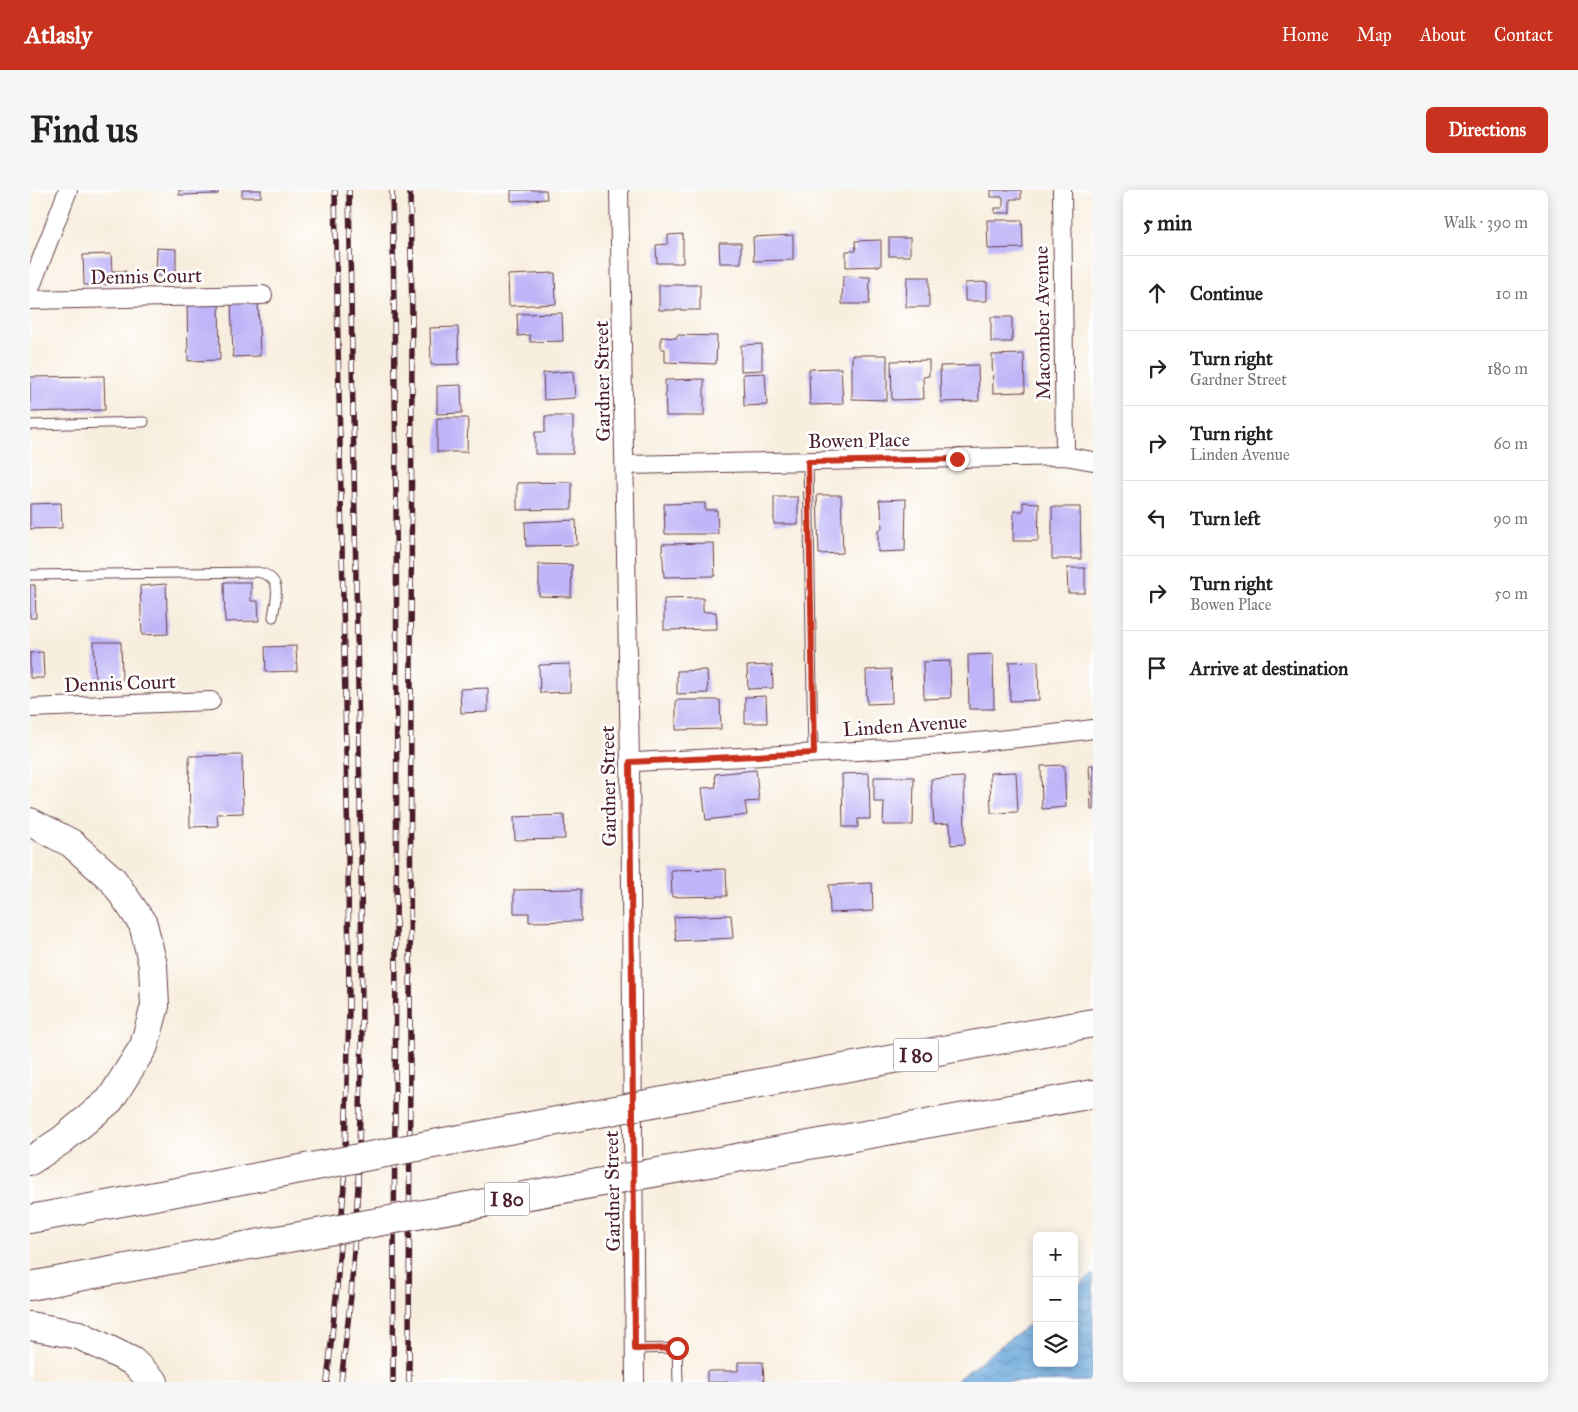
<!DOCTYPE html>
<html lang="en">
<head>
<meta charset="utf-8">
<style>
	body { margin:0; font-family:"IM FELL Great Primer",serif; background:#f6f6f6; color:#222 }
	.controls { position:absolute; right:15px; bottom:15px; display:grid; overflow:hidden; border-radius:8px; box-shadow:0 2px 12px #0003 }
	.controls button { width:45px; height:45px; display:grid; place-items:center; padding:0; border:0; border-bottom:1px solid #e0e0e0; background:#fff; color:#222; font:25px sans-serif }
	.stop { position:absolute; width:15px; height:15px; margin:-11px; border:4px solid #c8321e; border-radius:50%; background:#fff }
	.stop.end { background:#c8321e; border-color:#fff; box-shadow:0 1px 5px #0008 }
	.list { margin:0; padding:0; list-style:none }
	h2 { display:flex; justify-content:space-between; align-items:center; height:65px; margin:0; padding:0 20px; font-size:21px }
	h2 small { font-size:16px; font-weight:400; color:#767676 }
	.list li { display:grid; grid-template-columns:32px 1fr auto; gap:15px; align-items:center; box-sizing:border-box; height:75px; padding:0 20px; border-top:1px solid #e0e0e0 }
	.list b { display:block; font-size:19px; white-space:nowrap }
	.list p { margin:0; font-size:16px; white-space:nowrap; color:#767676 }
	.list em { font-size:16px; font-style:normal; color:#767676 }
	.icon { flex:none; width:28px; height:28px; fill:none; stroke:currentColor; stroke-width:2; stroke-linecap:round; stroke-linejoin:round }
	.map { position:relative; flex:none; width:1063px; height:1192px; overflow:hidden; border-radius:8px }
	header { display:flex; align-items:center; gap:30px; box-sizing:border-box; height:70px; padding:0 25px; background:#c8321e; color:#fff }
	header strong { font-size:24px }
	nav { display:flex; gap:28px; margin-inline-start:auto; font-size:18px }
	.intro { display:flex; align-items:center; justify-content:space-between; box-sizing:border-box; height:120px; padding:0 30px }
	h1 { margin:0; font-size:35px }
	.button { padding:12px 22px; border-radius:8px; background:#c8321e; color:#fff; font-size:18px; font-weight:700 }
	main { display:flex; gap:30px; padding:0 30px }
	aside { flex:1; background:#fff; border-radius:8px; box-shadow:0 2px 12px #0003 }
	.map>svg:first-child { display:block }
	.water { fill:url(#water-waves); stroke:#5a6484 }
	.building { fill:#beb4f7 }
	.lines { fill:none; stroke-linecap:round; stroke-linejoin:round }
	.lane-casing { stroke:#643e46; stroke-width:11 }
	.street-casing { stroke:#643e46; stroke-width:20 }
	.highway-casing { stroke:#643e46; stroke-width:30 }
	.lane { stroke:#fff; stroke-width:9 }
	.street { stroke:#fff; stroke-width:18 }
	.highway { stroke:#fff; stroke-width:28 }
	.rail-casing { stroke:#4a1f2b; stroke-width:5.5 }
	.rail { stroke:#fff; stroke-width:4; stroke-dasharray:11; stroke-linecap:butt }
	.highway-bridge-casing { stroke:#643e46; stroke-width:30; stroke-linecap:butt }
	.highway-bridge { stroke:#fff; stroke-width:28 }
	.route { stroke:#c8321e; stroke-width:6 }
	.labels { text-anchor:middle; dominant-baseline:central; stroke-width:5; stroke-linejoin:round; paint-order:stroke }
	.shield { fill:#fff; stroke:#80626b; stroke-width:1 }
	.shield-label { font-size:19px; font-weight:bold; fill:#4a1f2b }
	.street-label { font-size:20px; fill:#4a1f2b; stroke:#fff }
</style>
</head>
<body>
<header>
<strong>Atlasly</strong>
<nav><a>Home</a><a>Map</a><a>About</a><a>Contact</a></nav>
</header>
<div class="intro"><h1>Find us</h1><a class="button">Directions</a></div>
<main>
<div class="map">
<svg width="1063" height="1192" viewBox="0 0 1063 1192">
	<defs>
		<pattern id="water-waves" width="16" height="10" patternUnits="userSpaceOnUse" patternTransform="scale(1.25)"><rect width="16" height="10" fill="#6ba8dc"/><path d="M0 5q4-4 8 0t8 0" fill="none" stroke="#5a88b3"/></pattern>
	</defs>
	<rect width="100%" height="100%" fill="#fff"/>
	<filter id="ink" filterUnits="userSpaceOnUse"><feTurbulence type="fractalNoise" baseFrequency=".02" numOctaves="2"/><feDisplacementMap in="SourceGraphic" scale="10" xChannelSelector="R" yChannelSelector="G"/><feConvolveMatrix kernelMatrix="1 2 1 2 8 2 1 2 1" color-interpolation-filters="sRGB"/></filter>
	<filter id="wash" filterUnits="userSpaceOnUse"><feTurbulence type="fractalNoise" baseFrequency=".0096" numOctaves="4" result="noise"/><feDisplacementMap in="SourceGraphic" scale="20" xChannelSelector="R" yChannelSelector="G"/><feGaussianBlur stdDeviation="1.12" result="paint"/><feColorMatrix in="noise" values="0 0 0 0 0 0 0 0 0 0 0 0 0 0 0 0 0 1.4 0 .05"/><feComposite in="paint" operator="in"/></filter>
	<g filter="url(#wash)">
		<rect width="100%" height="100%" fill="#f8eede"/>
		<polygon class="water" points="1063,1084 1063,1191 924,1192 1007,1128 1007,1173 1044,1173 1044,1099"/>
		<g id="blocks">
			<g class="building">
				<polygon points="149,0 188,0 188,4 149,5"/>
				<rect x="212" y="0" width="19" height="7"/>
				<polygon points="481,0 516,0 517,9 481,11"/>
				<polygon points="961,0 991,0 991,9 980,9 980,23 965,23 965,18 973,18 973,7 961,7"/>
				<polygon points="957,30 992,30 993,58 958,59"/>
				<polygon points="653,44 653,73 627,73 626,55 638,54 638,45"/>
				<polygon points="763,45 763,70 724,71 723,47"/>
				<rect x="859" y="48" width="21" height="18"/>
				<polygon points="851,50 851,76 816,77 816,61 826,61 825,51"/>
				<polygon points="689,53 711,53 711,73 690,73"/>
				<polygon points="127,58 146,59 146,86 126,86"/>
				<polygon points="81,64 82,81 96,81 96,93 54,95 53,65"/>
				<polygon points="525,83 526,114 479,116 478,85"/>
				<polygon points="813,86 840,87 839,114 812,114"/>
				<polygon points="877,87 899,87 899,117 876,117"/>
				<polygon points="957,92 957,111 935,111 935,93"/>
				<rect x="629" y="95" width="41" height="25"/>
				<polygon points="157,110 189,110 190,170 158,171"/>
				<polygon points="228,110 230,166 203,167 201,111"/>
				<polygon points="532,123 533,151 500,152 500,145 488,146 487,124"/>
				<rect x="961" y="127" width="21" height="25"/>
				<polygon points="428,137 429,174 401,175 400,138"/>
				<polygon points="647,145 687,146 686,174 635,172 635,159 631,159 631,147 647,148"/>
				<polygon points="732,154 732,180 711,181 711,155"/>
				<polygon points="994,164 995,202 963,203 962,165"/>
				<polygon points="822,165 857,165 857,210 822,209"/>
				<polygon points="899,170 899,186 893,187 894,209 862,210 861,171"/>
				<polygon points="948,175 949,211 911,212 910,176"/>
				<polygon points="811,178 813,214 780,215 779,179"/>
				<polygon points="543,181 545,208 514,210 513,183"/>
				<polygon points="735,183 737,215 714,216 713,184"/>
				<polygon points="74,186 75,220 0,222 0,187"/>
				<polygon points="674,189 674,226 636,226 635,190"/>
				<polygon points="431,195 432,223 407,224 407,196"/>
				<polygon points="515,226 543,226 543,264 505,264 505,242 515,242"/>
				<polygon points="407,228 438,228 437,262 407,262"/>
				<polygon points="542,292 542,319 487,320 487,293"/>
				<polygon points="787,305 811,305 813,363 789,364"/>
				<rect x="744" y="307" width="24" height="27"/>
				<polygon points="876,309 875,361 848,362 848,340 852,339 851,316 850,316 849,310"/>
				<polygon points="993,312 1009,313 1008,351 983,351 984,321 993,321"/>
				<polygon points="31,313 32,338 0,339 0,314"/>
				<polygon points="675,313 675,320 687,320 688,344 635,344 634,314"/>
				<polygon points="1022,317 1050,317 1051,369 1022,369"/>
				<polygon points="546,330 547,355 496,356 495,332"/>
				<polygon points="684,353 685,386 634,387 632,354"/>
				<polygon points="509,374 542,375 541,407 509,406"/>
				<polygon points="1037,378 1055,378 1055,403 1038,403"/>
				<polygon points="194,392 221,392 221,411 228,411 229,431 195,432"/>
				<polygon points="136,394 138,444 112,445 110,396"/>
				<polygon points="0,395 5,395 6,428 0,428"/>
				<polygon points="673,408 673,422 686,422 687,439 634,440 634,409"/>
				<polygon points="64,452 91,452 92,490 65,490"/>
				<polygon points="266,456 267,481 236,482 235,457"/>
				<polygon points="13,462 14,488 0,488 0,463"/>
				<polygon points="963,464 964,519 939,519 938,465"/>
				<polygon points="920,471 921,508 894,509 893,472"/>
				<polygon points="1008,471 1009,510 980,511 979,472"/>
				<polygon points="540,474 540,502 510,503 509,475"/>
				<polygon points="742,475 743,498 718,499 717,476"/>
				<polygon points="861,479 862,513 837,514 836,480"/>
				<polygon points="677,480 678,503 647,504 647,481"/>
				<polygon points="458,498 458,522 431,523 430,499"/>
				<polygon points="736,506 737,533 715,533 715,507"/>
				<polygon points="646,510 690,510 691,539 646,540"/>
				<polygon points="212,565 213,623 187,624 188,636 160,637 159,566"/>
				<polygon points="1034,575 1036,617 1012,619 1011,576"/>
				<polygon points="1059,575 1063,575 1063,620 1061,620"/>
				<polygon points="726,580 729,611 715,612 717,625 676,630 672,598 686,597 685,584"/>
				<polygon points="986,582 988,622 961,623 960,583"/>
				<polygon points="839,583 840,629 828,629 828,637 813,637 812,584"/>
				<polygon points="844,587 884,587 883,635 853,635 854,612 844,612"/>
				<polygon points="934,587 935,654 921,655 920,633 904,634 901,589"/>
				<polygon points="534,625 535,649 485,650 484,627"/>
				<polygon points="696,679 697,706 642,707 641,680"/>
				<polygon points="842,693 843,721 800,723 799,695"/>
				<polygon points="551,699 551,731 499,732 499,723 484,723 484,700"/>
				<polygon points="701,725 703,748 646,751 644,727"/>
				<polygon points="708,1172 733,1172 734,1192 677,1192 677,1181 708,1181"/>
			</g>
		</g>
	</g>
	<g filter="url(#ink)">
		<use href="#blocks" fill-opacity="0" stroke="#643e46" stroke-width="1"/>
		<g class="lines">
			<g class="lane-casing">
				<g id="lane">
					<polyline points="0,235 114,232"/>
					<polyline points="778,272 783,563"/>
					<path d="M0 385 228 382C254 388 246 407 243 427"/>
					<polyline points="605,1159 647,1158 648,1192"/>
				</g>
			</g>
			<g class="street-casing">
				<g id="street">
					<polyline points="589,0 600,572 605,1192"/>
					<polyline points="1032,0 1035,266"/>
					<polyline points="0,99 38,0"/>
					<polyline points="0,110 233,105"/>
					<polyline points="595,275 1035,266 1063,271"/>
					<polyline points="0,518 181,511"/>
					<path d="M600 572C754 565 910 560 1063 539"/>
				</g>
			</g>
			<g class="highway-casing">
				<g id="highway">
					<polyline points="0,632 41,653 83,690 113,734 123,775 125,816 114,856 80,910 32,950 0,971"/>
					<polyline points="708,897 1063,833"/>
					<polyline points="712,967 1063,904"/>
					<polyline points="0,1029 249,983"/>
					<polyline points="0,1096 242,1051"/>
					<polyline points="0,1136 49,1145 102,1171 124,1192"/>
				</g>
			</g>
			<use href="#lane" class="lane"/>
			<use href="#street" class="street"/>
			<use href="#highway" class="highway"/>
			<g class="rail-casing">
				<g id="rail">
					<path d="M362 0C370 397 366 795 363 1192"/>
					<polyline points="297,1192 307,1097 314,996 319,821 318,663 305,0"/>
					<polyline points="311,1192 321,1106 328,997 332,845 331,664 319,0"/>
					<polyline points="379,1192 382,128 380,0"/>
				</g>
			</g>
			<use href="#rail" class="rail"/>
			<g class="highway-bridge-casing">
				<g id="highway-bridge">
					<polyline points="249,983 708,897"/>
					<polyline points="242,1051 712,967"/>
				</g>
			</g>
			<use href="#highway-bridge" class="highway-bridge"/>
		</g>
	</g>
	<g class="lines" filter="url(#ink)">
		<polyline class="route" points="647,1158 605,1159 600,572 784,563 778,272 927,269"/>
	</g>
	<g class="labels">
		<g class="shield">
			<rect x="863.5" y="848.5" width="45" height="33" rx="4"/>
			<rect x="454.5" y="992.5" width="45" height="33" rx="4"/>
		</g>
		<g class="shield-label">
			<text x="886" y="865">I 80</text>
			<text x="477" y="1009">I 80</text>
		</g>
		<g class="street-label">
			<text transform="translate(116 86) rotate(-1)">Dennis Court</text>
			<text transform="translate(1012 133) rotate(-91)">Macomber Avenue</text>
			<text transform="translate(572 191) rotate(-91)">Gardner Street</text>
			<text transform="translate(829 250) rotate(-1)">Bowen Place</text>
			<text transform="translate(90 493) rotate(-2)">Dennis Court</text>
			<text transform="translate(875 535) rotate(-4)">Linden Avenue</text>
			<text transform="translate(578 596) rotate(-91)">Gardner Street</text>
			<text transform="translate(582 1001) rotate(-91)">Gardner Street</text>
		</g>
	</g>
</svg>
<div class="controls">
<button>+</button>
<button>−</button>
<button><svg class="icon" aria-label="layers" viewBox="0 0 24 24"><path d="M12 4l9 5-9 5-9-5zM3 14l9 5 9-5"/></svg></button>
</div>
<div class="stop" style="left:647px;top:1158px"></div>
<div class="stop end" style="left:927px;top:269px"></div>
</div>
<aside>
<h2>5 min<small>Walk · 390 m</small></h2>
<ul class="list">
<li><svg class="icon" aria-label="ahead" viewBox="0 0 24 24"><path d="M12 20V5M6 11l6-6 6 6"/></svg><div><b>Continue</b></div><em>10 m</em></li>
<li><svg class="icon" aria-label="right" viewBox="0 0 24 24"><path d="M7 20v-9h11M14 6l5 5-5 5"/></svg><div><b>Turn right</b><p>Gardner Street</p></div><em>180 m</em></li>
<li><svg class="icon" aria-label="right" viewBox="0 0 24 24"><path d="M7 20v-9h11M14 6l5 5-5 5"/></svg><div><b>Turn right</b><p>Linden Avenue</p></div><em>60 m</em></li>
<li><svg class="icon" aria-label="left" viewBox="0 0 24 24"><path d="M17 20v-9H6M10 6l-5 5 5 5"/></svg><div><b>Turn left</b></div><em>90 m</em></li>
<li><svg class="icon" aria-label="right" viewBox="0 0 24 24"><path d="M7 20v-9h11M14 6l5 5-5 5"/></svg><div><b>Turn right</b><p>Bowen Place</p></div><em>50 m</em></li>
<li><svg class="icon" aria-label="arrive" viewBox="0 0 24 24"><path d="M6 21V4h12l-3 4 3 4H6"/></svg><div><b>Arrive at destination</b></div></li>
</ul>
</aside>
</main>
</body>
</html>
